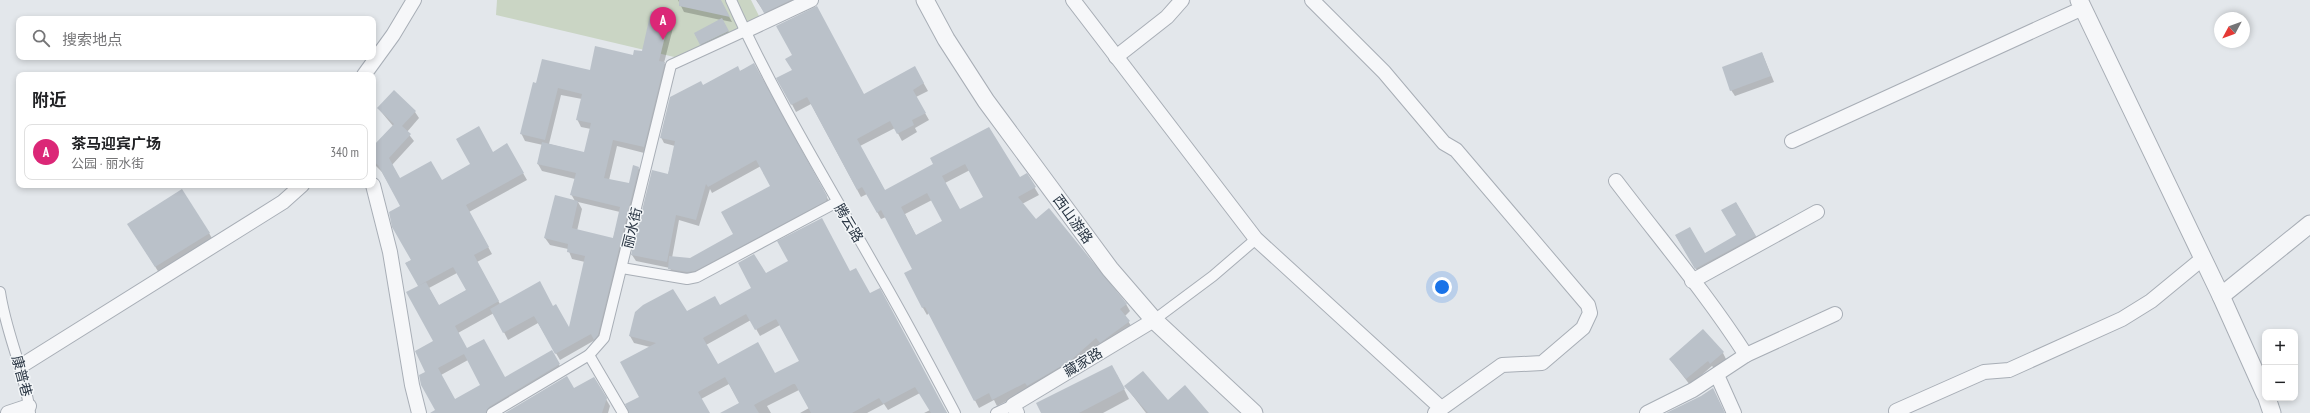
<!DOCTYPE html>
<html lang="zh">
<head>
<meta charset="utf-8">
<style>
	body { margin:0; font-family:"PT Sans Narrow","Noto Sans SC",sans-serif; background:#f6f6f6; color:#202124 }
	.controls { position:absolute; right:12px; bottom:12px; display:grid; overflow:hidden; border-radius:8px; box-shadow:0 2px 6px #0003 }
	.controls button { width:36px; height:36px; display:grid; place-items:center; padding:0; border:0; border-bottom:1px solid #e0e0e0; background:#fff; color:#202124; font:20px sans-serif }
	.compass { position:absolute; left:2214px; top:12px; width:36px; height:36px; border-radius:50%; background:#fff; box-shadow:0 2px 6px #0003; rotate:229deg }
	.you { position:absolute; left:1442px; top:287px; width:14px; height:14px; margin:-10px; border:3px solid #fff; border-radius:50%; background:#1a73e8; box-shadow:0 0 0 6px #1a73e833 }
	.badge { display:grid; place-items:center; width:26px; height:26px; border-radius:50%; background:#db2777; color:#fff; font-size:13px; font-weight:700 }
	.pin { position:absolute; translate:-50% -33px; filter:drop-shadow(0 1px 2px #0008) }
	.pin::after { content:''; position:absolute; top:21px; width:14px; height:12px; background:inherit; clip-path:polygon(0 0,100% 0,50% 100%) }
	.list { margin:0; padding:0; list-style:none }
	h2 { display:flex; justify-content:space-between; align-items:center; height:52px; margin:0; padding:0 16px; font-size:17px }
	h2 small { font-size:13px; font-weight:400; color:#757577 }
	.list li { display:grid; grid-template-columns:26px 1fr auto; gap:12px; align-items:center; box-sizing:border-box; height:56px; margin:0 8px 8px; padding:0 8px; border:1px solid #e0e0e0; border-radius:8px }
	.list b { display:block; font-size:15px; white-space:nowrap }
	.list p { margin:0; font-size:13px; white-space:nowrap; color:#757577 }
	.list em { font-size:13px; font-style:normal; color:#757577 }
	.icon { flex:none; width:22px; height:22px; fill:none; stroke:currentColor; stroke-width:2; stroke-linecap:round; stroke-linejoin:round }
	.map { position:relative; flex:none; width:2310px; height:413px; overflow:hidden }
	.search { position:absolute; background:#fff; box-shadow:0 2px 6px #0003; left:16px; top:16px; width:360px; height:44px; display:flex; align-items:center; gap:10px; box-sizing:border-box; padding:0 14px; border-radius:8px; color:#757577; font-size:15px }
	.panel { position:absolute; background:#fff; box-shadow:0 2px 6px #0003; left:16px; top:72px; width:360px; height:116px; border-radius:8px }
	.map>svg:first-child { display:block }
	.green { fill:#cad5c4 }
	.shadow { fill:#0003; fill-rule:evenodd }
	.building { fill:#bac1c9; fill-rule:evenodd }
	.lines { fill:none; stroke-linecap:round; stroke-linejoin:round }
	.pedestrian-casing { stroke:#a8aeb6; stroke-width:12 }
	.minor-casing { stroke:#a8aeb6; stroke-width:16 }
	.tertiary-casing { stroke:#a8aeb6; stroke-width:19 }
	.pedestrian { stroke:#f6f7f9; stroke-width:10 }
	.minor { stroke:#f6f7f9; stroke-width:14 }
	.tertiary { stroke:#f6f7f9; stroke-width:17 }
	.labels { text-anchor:middle; dominant-baseline:central; stroke-width:3; stroke-linejoin:round; paint-order:stroke }
	.street-label { font-size:14px; fill:#2a3644; stroke:#f3f6f8 }
</style>
</head>
<body>
<div class="map">
<svg width="2310" height="413" viewBox="0 0 2310 413">
	<rect width="100%" height="100%" fill="#e3e7eb"/>
	<polygon class="green" points="497,0 751,0 761,20 687,60 496,15"/>
	<g class="shadow">
		<polygon points="678,0 720,0 732,22 722,20 732,38 704,50 695,34 721,20 684,12"/>
		<polygon points="756,0 808,0 768,18"/>
		<path d="M669 17 674 24 664 63 669 70 648 154 617 146 609 180 629 185 639 168 643 175 602 342 595 340 560 360 538 323 508 340 494 313 458 333 466 350 505 378 552 352 563 372 494 413H437L426 372 435 341 419 286 406 263 412 260 401 206 382 172 373 163V141L376 144 393 126 378 108 394 92 415 112 419 118 407 132 414 141 392 165 400 179 442 181 507 145 527 180 469 212 492 254 477 262 500 304 553 307 570 330 585 262 572 259 568 249 550 245 545 238 575 201 571 194 575 179 542 171 538 164 543 145 525 141 521 133 537 84 590 71 642 53ZM561 95 582 99 577 119 581 127 591 129 585 153 549 144ZM578 202 620 212 613 239 577 231 582 209ZM457 273 467 290 439 306 429 288ZM468 360 482 385 455 400 441 375Z"/>
		<polygon points="1762,53 1774,82 1735,96 1731,90"/>
		<path d="M754 65 830 203 698 277 673 275 670 268 636 261 632 255 668 175 675 146 664 143 661 137 703 87ZM761 166 771 186 735 235 690 259 672 258 679 220 699 226 710 189 712 193Z"/>
		<path d="M915 68 928 91 916 97 929 120 915 128 917 132 902 141 895 128 860 146 885 191 935 165 989 128 1019 178 1027 175 1039 195 1022 204 1035 220 1126 304 1130 311 1125 316 1133 329 1030 389 997 406 994 400 979 408 929 313 927 315 923 308 913 269 886 217 881 219 867 194 861 197 811 104 796 112 778 78 864 96ZM970 170 985 197 960 211 945 183ZM932 200 943 221 916 236 905 214Z"/>
		<polygon points="1736,203 1759,242 1700,275 1676,236 1705,255 1737,236"/>
		<polygon points="134,233 209,233 214,242 161,276"/>
		<path d="M850 273 870 294 947 413H924L930 410 920 393 888 410 884 404 867 413H800L809 408 799 390 767 406 771 413H722L740 403 729 384 701 399 709 413H630L640 397 650 347 634 343 630 336 687 313 720 306 753 288 765 275ZM751 320 760 336 780 325 800 361 775 375 717 366 706 345Z"/>
		<polygon points="1723,353 1726,359 1715,369 1712,366 1690,385 1670,359"/>
		<polygon points="1117,375 1129,399 1103,413 1042,413"/>
		<polygon points="594,378 610,406 608,413 507,413 574,389"/>
		<polygon points="1126,387 1168,401 1207,413 1146,413"/>
	</g>
	<g class="building">
		<polygon points="679,0 721,0 730,17 679,6"/>
		<polygon points="757,0 791,0 764,13"/>
		<path d="M817 6 864 94 915 66 924 83 913 90 926 113 912 120 914 125 897 134 890 121 857 139 885 190 933 164 930 158 989 127 1020 177 1027 173 1036 187 1018 197 1036 219 1049 208 1127 304 1120 309 1130 321 1100 343 1096 338 1070 361 1027 386 1025 383 992 400 989 393 974 401 925 307 922 308 904 273 912 269 881 210 877 213 862 187 857 190 807 97 791 105 776 78 792 70 785 59 792 55 776 26ZM965 164 983 197 960 209 942 176ZM927 193 942 221 916 235 901 207Z"/>
		<polygon points="651,11 670,16 659,61 665,62 644,147 613,140 604,178 629,183 633,165 639,167 598,335 594,340 591,334 555,354 534,316 503,333 490,309 540,281 553,306 556,304 569,327 585,256 567,252 568,244 544,238 555,195 578,201 572,228 613,238 620,207 570,195 576,173 537,164 542,142 584,152 591,123 576,120 582,94 558,88 545,140 520,134 533,82 536,83 542,59 590,70 595,46 633,55 634,50 642,51"/>
		<polygon points="722,18 729,31 700,45 694,33"/>
		<polygon points="1762,52 1771,76 1730,91 1722,67"/>
		<polygon points="754,63 827,196 826,201 695,271 687,272 668,269 669,256 690,258 733,234 721,212 770,186 756,160 708,187 706,184 696,220 676,215 667,262 631,255 652,170 668,174 675,141 660,138 670,97 701,81 703,85 738,66 740,71"/>
		<path d="M394 90 416 111 402 126 411 134 389 158 400 178 431 161 442 180 470 164 456 139 479 126 493 152 507 143 524 173 466 205 489 247 474 255 499 301 455 326 467 348 484 339 505 377 552 350 560 364 489 407 486 413H430L435 410 421 385 419 375 425 372 415 351 433 341 406 292 426 282 439 305 466 290 453 267 418 286 405 263 411 260 392 227 389 212 400 206 378 165 373 161V146L394 124 377 108ZM464 354 480 385 455 399 438 368Z"/>
		<polygon points="182,189 210,233 155,267 127,224"/>
		<polygon points="1736,202 1756,236 1695,269 1675,235 1690,227 1705,253 1736,235 1721,210"/>
		<path d="M822 218 850 271 856 268 870 293 880 288 947 413H931L915 387 883 404 879 398 852 413H811L795 384H793L754 405 759 413H720L739 403 725 377 698 392 710 413H629L625 404 639 397 620 362 656 343 629 336 635 312 643 305 673 289 687 311 715 296 720 305 751 288 738 263 754 254 766 273 788 261 777 241ZM746 314 755 330 776 319 799 361 775 373 758 342 718 364 703 338Z"/>
		<polygon points="1703,329 1724,352 1710,364 1708,361 1686,379 1669,359"/>
		<polygon points="1112,365 1125,389 1079,413 1041,413 1036,403"/>
		<polygon points="1143,371 1168,400 1185,385 1209,413 1148,413 1124,386"/>
		<polygon points="567,376 574,388 594,377 607,398 602,413 505,413"/>
		<polygon points="1713,388 1725,413 1666,413 1701,396"/>
	</g>
	<g class="lines">
		<g class="pedestrian-casing">
			<g id="pedestrian">
				<path d="M731 0C773 94 827 182 878 272 905 318 930 366 955 413"/>
				<polyline points="622,268 687,279 697,277 837,202"/>
				<path d="M0 292C6 334 25 371 30 413"/>
				<polyline points="1154,320 1213,276 1256,239"/>
				<polyline points="589,355 623,413"/>
				<polyline points="492,413 589,355 604,338 671,65 745,31"/>
				<polyline points="996,413 1013,405"/>
			</g>
		</g>
		<g class="minor-casing">
			<g id="minor">
				<polyline points="1073,0 1256,239 1441,408"/>
				<polyline points="1312,0 1384,72 1444,143 1456,150 1588,305 1590,313 1583,328 1542,363 1502,365 1435,413"/>
				<polyline points="745,31 811,0"/>
				<polyline points="1116,57 1167,17 1182,0"/>
				<polyline points="364,75 393,35 414,0"/>
				<polyline points="1792,141 2083,8"/>
				<path d="M1616 181C1660 239 1707 294 1746 355"/>
				<polyline points="373,185 390,252 412,385 419,413"/>
				<polyline points="1692,281 1817,212"/>
				<polyline points="21,366 283,202 302,185"/>
				<polyline points="1717,375 1734,413"/>
				<polyline points="1896,411 1984,372 2009,370 2122,319 2151,301 2202,259"/>
				<polyline points="8,413 29,406"/>
				<polyline points="1017,413 1013,405 1154,320"/>
				<polyline points="1647,413 1693,390 1746,355 1835,314"/>
			</g>
		</g>
		<g class="tertiary-casing">
			<g id="tertiary">
				<polyline points="925,0 946,39 986,101 1110,269 1154,320 1254,413"/>
				<polyline points="2079,0 2221,296 2265,394"/>
				<polyline points="2221,296 2310,224"/>
				<polyline points="2267,398 2272,413"/>
			</g>
		</g>
		<use href="#pedestrian" class="pedestrian"/>
		<use href="#minor" class="minor"/>
		<use href="#tertiary" class="tertiary"/>
	</g>
	<g class="labels">
		<g class="street-label">
			<text transform="translate(1073 219) rotate(54)">西山游路</text>
			<text transform="translate(849 223) rotate(59)">腾云路</text>
			<text transform="translate(632 228) rotate(-76)">丽水街</text>
			<text transform="translate(1083 362) rotate(-31)">藏家路</text>
			<text transform="translate(22 376) rotate(75)">康普巷</text>
		</g>
	</g>
</svg>
<div class="controls">
<button>+</button>
<button>−</button>
</div>
<svg class="compass" viewBox="-18 -18 36 36"><path d="M0-13l5 13h-10z" fill="#e53935"/><path d="M0 13l5-13h-10z" fill="#757577"/></svg>
<div class="you"></div>
<div class="pin badge" style="left:663px;top:40px">A</div>
<div class="search"><svg class="icon" aria-label="search" viewBox="0 0 24 24"><circle cx="10" cy="10" r="6"/><path d="M15 15l6 6"/></svg>搜索地点</div>
<section class="panel">
<h2>附近<small></small></h2>
<ul class="list">
<li><span class="badge">A</span><div><b>茶马迎宾广场</b><p>公园 · 丽水街</p></div><em>340 m</em></li>
</ul>
</section>
</div>
</body>
</html>
